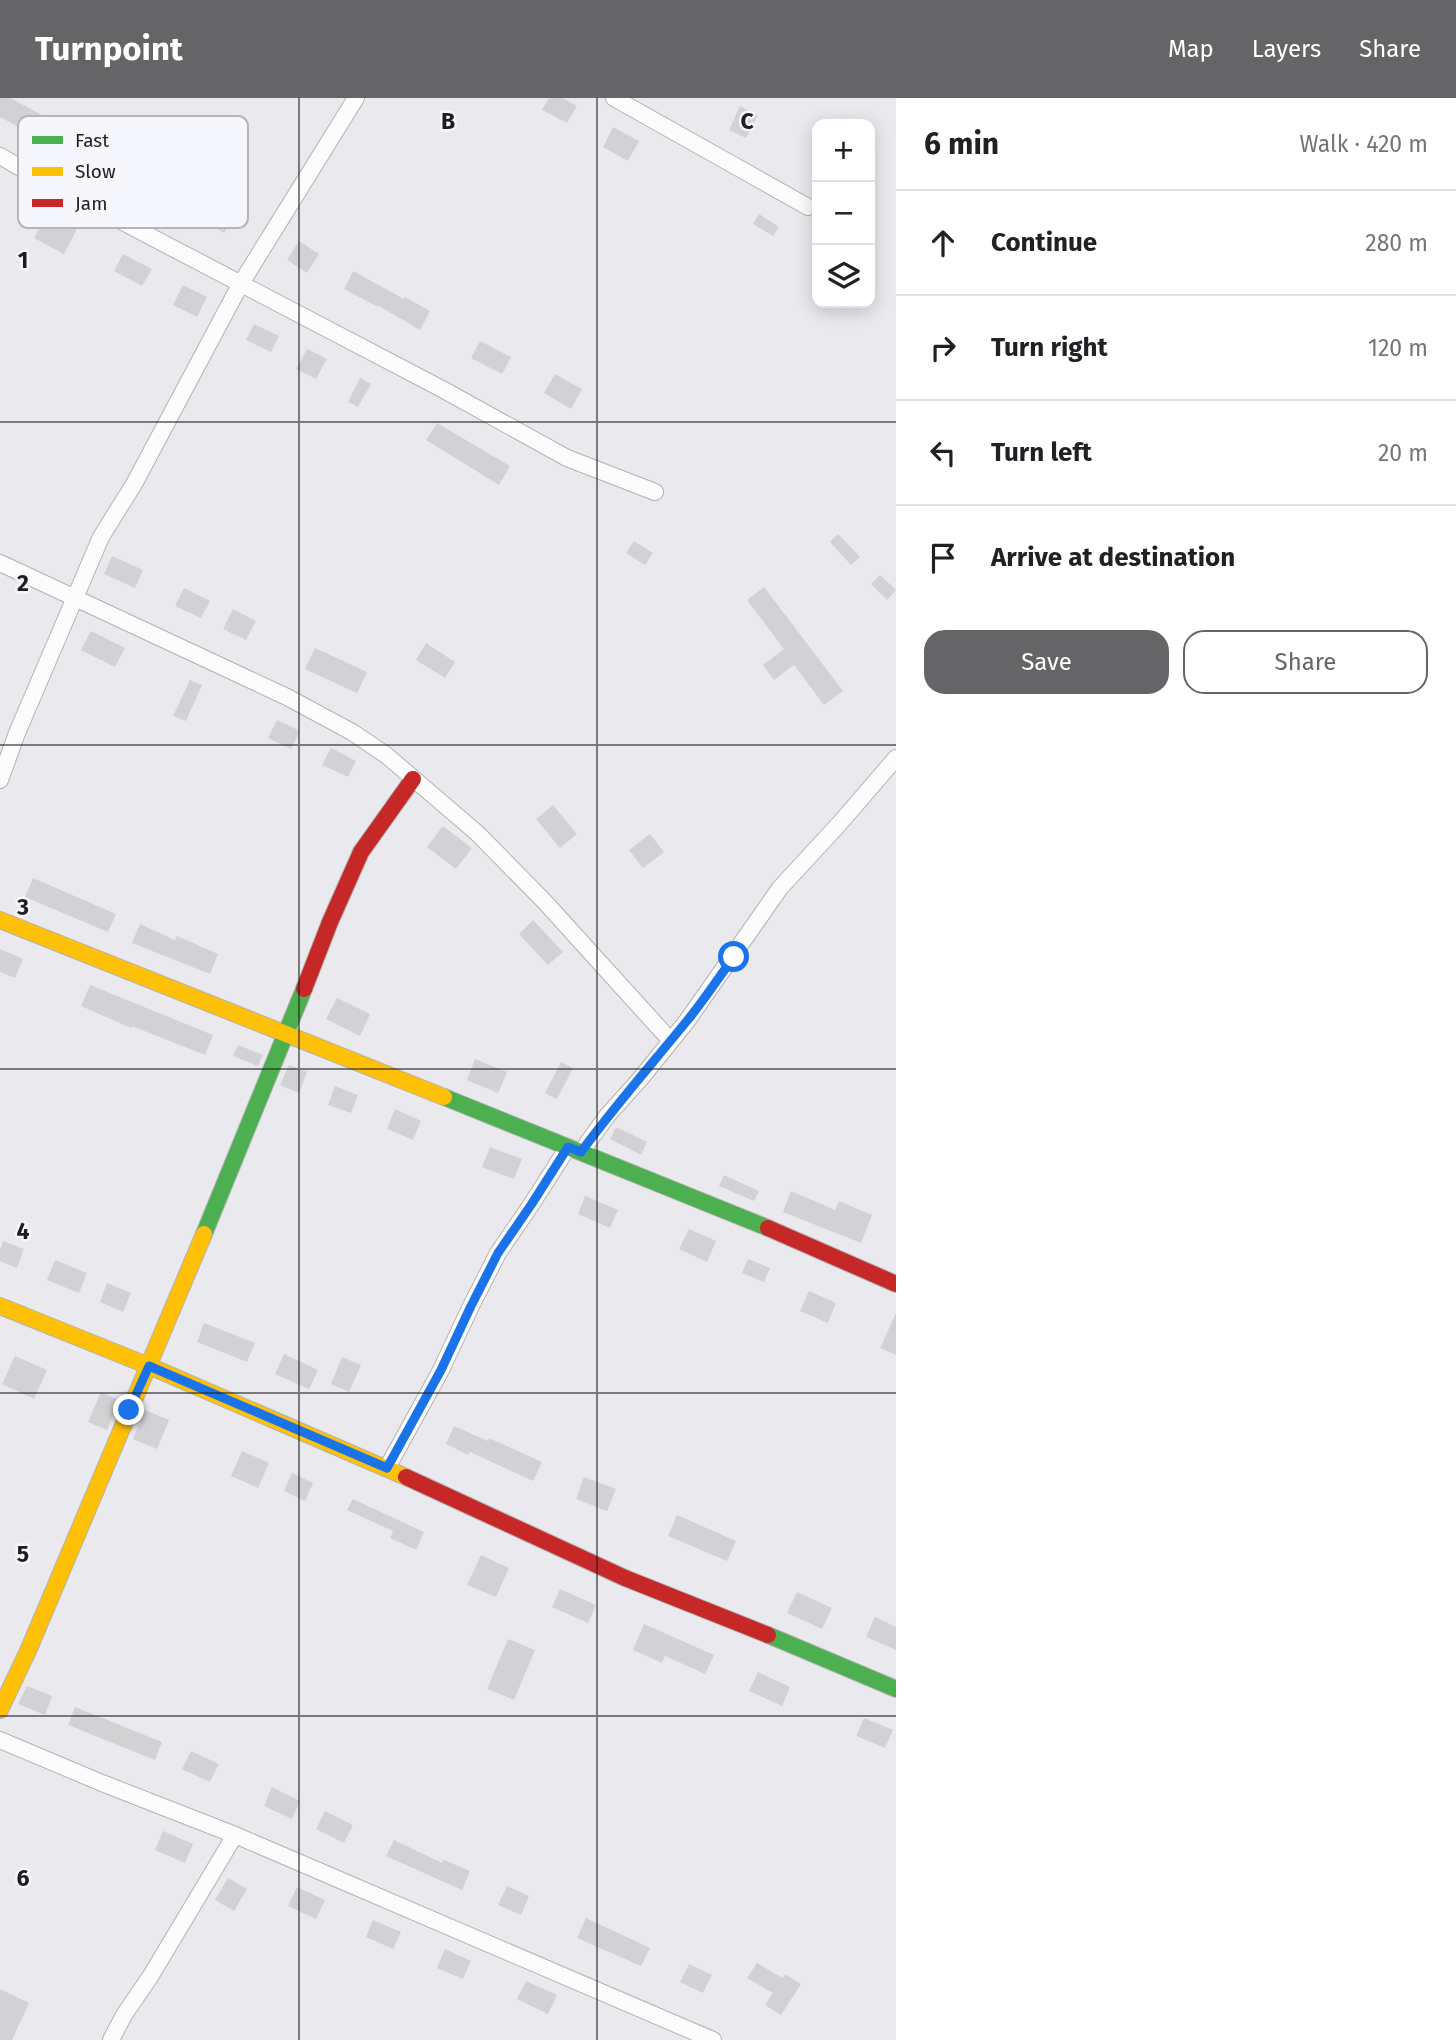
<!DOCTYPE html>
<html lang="en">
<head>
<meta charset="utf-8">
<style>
	body { margin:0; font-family:"Fira Sans",sans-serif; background:#f6f6f6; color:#202124 }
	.controls { position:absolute; right:21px; top:21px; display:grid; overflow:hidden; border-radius:14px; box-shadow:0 4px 18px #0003 }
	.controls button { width:63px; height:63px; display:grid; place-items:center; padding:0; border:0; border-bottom:2px solid #e0e0e0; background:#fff; color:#202124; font:35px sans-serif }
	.stop { position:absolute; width:21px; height:21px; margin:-16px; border:5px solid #1a73e8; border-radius:50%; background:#fff }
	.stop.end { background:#1a73e8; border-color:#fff; box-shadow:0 2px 7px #0008 }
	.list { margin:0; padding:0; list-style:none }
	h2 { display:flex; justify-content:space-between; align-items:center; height:91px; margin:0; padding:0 28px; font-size:30px }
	h2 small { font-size:23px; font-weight:400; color:#757577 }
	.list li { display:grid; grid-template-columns:46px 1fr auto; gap:21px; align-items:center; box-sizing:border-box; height:105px; padding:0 28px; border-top:2px solid #e0e0e0 }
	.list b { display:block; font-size:26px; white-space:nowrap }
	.list em { font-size:23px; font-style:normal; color:#757577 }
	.actions { display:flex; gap:14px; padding:21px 28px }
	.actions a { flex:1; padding:16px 0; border:2px solid #656568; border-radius:21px; text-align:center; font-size:24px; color:#656568 }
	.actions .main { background:#656568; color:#fff }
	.icon { flex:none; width:38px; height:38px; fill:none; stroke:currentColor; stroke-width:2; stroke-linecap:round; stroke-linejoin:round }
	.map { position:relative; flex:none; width:896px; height:1942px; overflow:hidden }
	header { display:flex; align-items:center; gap:42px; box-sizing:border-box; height:98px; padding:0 35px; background:#656568; color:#fff }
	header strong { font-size:33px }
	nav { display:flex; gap:38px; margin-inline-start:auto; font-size:24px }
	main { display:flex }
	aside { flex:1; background:#fff }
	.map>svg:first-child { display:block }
	.building { fill:#d2d1d3 }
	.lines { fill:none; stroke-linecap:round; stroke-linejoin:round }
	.street-casing { stroke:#b2b2b4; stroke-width:18 }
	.fast-casing { stroke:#b2b2b4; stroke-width:18 }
	.slow-casing { stroke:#b2b2b4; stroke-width:18 }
	.jam-casing { stroke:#b2b2b4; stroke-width:18 }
	.street { stroke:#fcfcfc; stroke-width:16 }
	.fast { stroke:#4caf50; stroke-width:16 }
	.slow { stroke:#ffc107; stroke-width:16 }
	.jam { stroke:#c62828; stroke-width:16 }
	.route { stroke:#1a73e8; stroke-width:9 }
	.grid { fill:none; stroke:#1e1e20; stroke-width:2; stroke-opacity:0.55 }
	.key { fill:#f6f6fd; stroke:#b5b5bb; stroke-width:2 }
	.key-label { font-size:19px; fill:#1e1e20 }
	.grid-label { font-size:23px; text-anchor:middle; font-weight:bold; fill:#1e1e20; stroke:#f6f6fd; stroke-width:5; stroke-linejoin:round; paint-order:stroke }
</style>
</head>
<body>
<header>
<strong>Turnpoint</strong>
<nav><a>Map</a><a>Layers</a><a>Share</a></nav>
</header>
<main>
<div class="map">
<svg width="896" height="1942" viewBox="0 0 896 1942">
	<rect width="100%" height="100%" fill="#eaeaee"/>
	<g class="building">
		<polygon points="0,0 10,0 55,24 45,43 0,19"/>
		<polygon points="549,0 562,0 577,8 567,25 542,12"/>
		<polygon points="740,8 758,17 746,40 729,32"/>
		<polygon points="613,29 639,43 628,63 603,49"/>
		<polygon points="194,104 230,125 224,135 189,115"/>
		<polygon points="47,115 77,131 64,156 34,140"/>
		<polygon points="759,116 779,129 773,138 753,126"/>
		<polygon points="299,143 319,156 307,175 287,162"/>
		<polygon points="123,156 152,171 142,188 114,173"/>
		<polygon points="353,173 404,201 405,199 430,213 420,232 379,208 378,209 344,191"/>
		<polygon points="183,187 207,199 197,219 173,207"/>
		<polygon points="254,226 279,238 271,254 246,242"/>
		<polygon points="480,243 511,259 502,276 471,260"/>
		<polygon points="307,251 327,261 316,281 296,271"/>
		<polygon points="555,276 582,291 571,311 544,295"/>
		<polygon points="360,280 371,286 358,309 348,304"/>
		<polygon points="437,325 510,368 499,387 426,342"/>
		<polygon points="838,436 860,459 851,467 830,444"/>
		<polygon points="634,443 653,455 645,467 626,455"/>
		<polygon points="112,458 143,472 135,490 104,476"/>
		<polygon points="880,477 896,492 887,502 871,486"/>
		<polygon points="764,489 843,593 824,607 794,567 774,582 763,567 784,551 747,502"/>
		<polygon points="184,490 210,503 201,520 175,508"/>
		<polygon points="233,511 256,523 246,542 223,531"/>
		<polygon points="91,533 125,550 115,569 81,552"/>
		<polygon points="426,545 455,564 445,580 416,562"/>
		<polygon points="315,550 367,574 357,595 305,571"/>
		<polygon points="190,582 202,587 186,623 173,618"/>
		<polygon points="277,622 300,633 291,651 268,640"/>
		<polygon points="331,650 356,663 348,679 322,667"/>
		<polygon points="553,707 577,736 560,750 536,721"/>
		<polygon points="443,728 472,750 456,771 427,749"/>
		<polygon points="650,736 664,754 643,770 629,752"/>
		<polygon points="33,780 116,816 108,834 25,799"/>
		<polygon points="533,822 563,854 548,867 519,836"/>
		<polygon points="140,826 175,842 177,838 218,856 210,876 132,845"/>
		<polygon points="0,851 23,861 15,880 0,874"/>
		<polygon points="90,887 213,937 205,957 132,928 131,930 81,908"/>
		<polygon points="337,900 370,916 360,938 326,921"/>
		<polygon points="238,947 263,957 258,968 233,958"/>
		<polygon points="475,961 507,974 498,995 467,982"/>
		<polygon points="561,964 573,970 557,1001 545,995"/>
		<polygon points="289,967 307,974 299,995 280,987"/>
		<polygon points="335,988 358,997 351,1015 328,1007"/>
		<polygon points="395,1011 421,1023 413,1042 387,1031"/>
		<polygon points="616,1029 647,1044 641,1057 610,1041"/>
		<polygon points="490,1049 522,1061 514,1081 482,1069"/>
		<polygon points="724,1077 759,1093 754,1103 719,1088"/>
		<polygon points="791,1093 835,1112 839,1103 872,1117 861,1145 783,1114"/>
		<polygon points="585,1098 618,1112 610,1130 578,1116"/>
		<polygon points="689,1131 716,1143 707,1164 679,1151"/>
		<polygon points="3,1143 24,1151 17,1170 0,1163 0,1152"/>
		<polygon points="748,1161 770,1170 764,1184 742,1175"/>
		<polygon points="55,1162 87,1175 79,1195 47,1182"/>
		<polygon points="107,1185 131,1195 123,1214 100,1204"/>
		<polygon points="809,1193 836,1205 828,1225 800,1213"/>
		<polygon points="896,1215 896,1257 880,1250"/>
		<polygon points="204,1225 255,1245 247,1264 197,1244"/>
		<polygon points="284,1256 318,1272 309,1291 275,1276"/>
		<polygon points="15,1258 47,1272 34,1301 2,1286"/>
		<polygon points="342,1259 361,1267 349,1294 331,1286"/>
		<polygon points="101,1294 119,1302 107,1332 88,1324"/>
		<polygon points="145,1312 169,1322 157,1351 133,1341"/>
		<polygon points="454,1328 488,1343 489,1340 542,1364 533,1383 470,1354 468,1357 446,1346"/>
		<polygon points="242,1353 269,1365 258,1390 231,1378"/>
		<polygon points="292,1375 313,1385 305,1403 284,1393"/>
		<polygon points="584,1379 616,1391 607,1413 576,1401"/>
		<polygon points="353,1401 424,1434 416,1452 390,1440 393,1433 347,1412"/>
		<polygon points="677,1417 736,1443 727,1463 668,1438"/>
		<polygon points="481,1457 509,1470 496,1499 467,1487"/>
		<polygon points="560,1491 596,1507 588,1525 552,1509"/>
		<polygon points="797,1494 832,1510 822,1531 787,1515"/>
		<polygon points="875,1519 896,1529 896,1552 866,1539"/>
		<polygon points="644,1526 714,1557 705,1576 665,1558 662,1565 633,1552"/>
		<polygon points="508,1541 535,1552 514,1602 487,1591"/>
		<polygon points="758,1574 790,1589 782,1608 749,1593"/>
		<polygon points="27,1588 52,1598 45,1617 18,1606"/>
		<polygon points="75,1609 162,1644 155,1662 68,1627"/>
		<polygon points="864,1620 893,1632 885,1650 856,1638"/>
		<polygon points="191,1653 219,1666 210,1684 182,1671"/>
		<polygon points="272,1689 300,1703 292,1721 264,1708"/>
		<polygon points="325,1713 353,1727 344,1745 316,1731"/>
		<polygon points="163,1733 193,1746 185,1765 155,1752"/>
		<polygon points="394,1742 442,1765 444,1762 470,1773 462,1792 386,1758"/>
		<polygon points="228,1780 247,1791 234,1813 215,1802"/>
		<polygon points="507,1788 529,1798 521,1817 498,1807"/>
		<polygon points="297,1789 325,1802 316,1821 288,1808"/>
		<polygon points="586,1820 650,1850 641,1868 577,1840"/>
		<polygon points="373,1822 401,1834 393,1851 366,1839"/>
		<polygon points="445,1851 471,1863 463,1881 437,1870"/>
		<polygon points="757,1865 783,1880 785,1876 801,1886 781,1917 765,1907 773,1895 747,1880"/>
		<polygon points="689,1866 712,1877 703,1895 680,1884"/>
		<polygon points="526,1883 557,1897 548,1916 517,1901"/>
		<polygon points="0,1891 29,1905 12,1942 0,1942"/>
	</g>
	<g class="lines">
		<g class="street-casing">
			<g id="street">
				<polyline points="614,0 808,109"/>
				<polyline points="0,58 33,77 442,291 567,360 655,394"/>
				<polyline points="0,465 287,599 352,634 386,657 477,735 544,803 670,942"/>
				<polyline points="0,682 17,635 101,439 134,386 240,187 356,0"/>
				<polyline points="581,1054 607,1018 641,980 687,923 780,790 840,725 896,660"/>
				<polyline points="387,1370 441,1272 471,1208 498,1155 531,1107 568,1049"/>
				<polyline points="0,1642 102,1685 235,1737 713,1942"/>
				<polyline points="111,1942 124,1917 150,1879 235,1737"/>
			</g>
		</g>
		<g class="fast-casing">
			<g id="fast">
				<polyline points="444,999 768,1130"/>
				<polyline points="204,1136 304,891"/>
				<polyline points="768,1537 896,1591"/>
			</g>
		</g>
		<g class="slow-casing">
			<g id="slow">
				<polyline points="0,822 444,999"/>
				<polyline points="0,1208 149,1268 406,1379"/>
				<polyline points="0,1612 28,1553 204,1136"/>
			</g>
		</g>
		<g class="jam-casing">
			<g id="jam">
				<polyline points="304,891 330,824 361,754 413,681"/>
				<polyline points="768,1130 896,1186"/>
				<polyline points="406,1379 625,1480 768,1537"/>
			</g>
		</g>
		<use href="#street" class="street"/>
		<use href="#fast" class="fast"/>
		<use href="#slow" class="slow"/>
		<use href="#jam" class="jam"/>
	</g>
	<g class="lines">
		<path class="route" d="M129 1312 149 1268 387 1370 441 1272 471 1208 498 1155 531 1107 568 1049 581 1054C614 1009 651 967 686 924 703 904 718 880 734 859"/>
	</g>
	<path class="grid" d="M299 0V1942M597 0V1942M0 324H896M0 647H896M0 971H896M0 1295H896M0 1618H896"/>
	<rect x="18" y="18" width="230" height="112" rx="10" class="key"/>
	<rect x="32" y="38" width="31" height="8" fill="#4caf50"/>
	<rect x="32" y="69" width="31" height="9" fill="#ffc107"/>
	<rect x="32" y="101" width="31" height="8" fill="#c62828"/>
	<g class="key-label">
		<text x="75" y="49">Fast</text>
		<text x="75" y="80">Slow</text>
		<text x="75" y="112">Jam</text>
	</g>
	<g class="grid-label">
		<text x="448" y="31">B</text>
		<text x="747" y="31">C</text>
		<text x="23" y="170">1</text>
		<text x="23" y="493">2</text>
		<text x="23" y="817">3</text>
		<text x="23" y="1141">4</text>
		<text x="23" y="1464">5</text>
		<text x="23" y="1788">6</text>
	</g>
</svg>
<div class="controls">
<button>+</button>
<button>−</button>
<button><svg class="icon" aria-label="layers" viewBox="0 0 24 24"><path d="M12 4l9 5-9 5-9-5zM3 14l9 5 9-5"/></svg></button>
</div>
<div class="stop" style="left:734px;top:859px"></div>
<div class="stop end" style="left:129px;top:1312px"></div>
</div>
<aside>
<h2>6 min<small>Walk · 420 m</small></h2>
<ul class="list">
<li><svg class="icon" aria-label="ahead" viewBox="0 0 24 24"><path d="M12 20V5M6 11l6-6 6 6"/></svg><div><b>Continue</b></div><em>280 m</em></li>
<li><svg class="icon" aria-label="right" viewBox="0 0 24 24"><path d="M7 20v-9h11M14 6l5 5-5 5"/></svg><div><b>Turn right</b></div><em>120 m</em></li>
<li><svg class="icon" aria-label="left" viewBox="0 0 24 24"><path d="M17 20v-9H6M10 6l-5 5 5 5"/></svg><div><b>Turn left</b></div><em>20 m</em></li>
<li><svg class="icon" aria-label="arrive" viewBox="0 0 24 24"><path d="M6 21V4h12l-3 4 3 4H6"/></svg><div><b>Arrive at destination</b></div></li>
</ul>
<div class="actions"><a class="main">Save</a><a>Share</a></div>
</aside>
</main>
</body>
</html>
